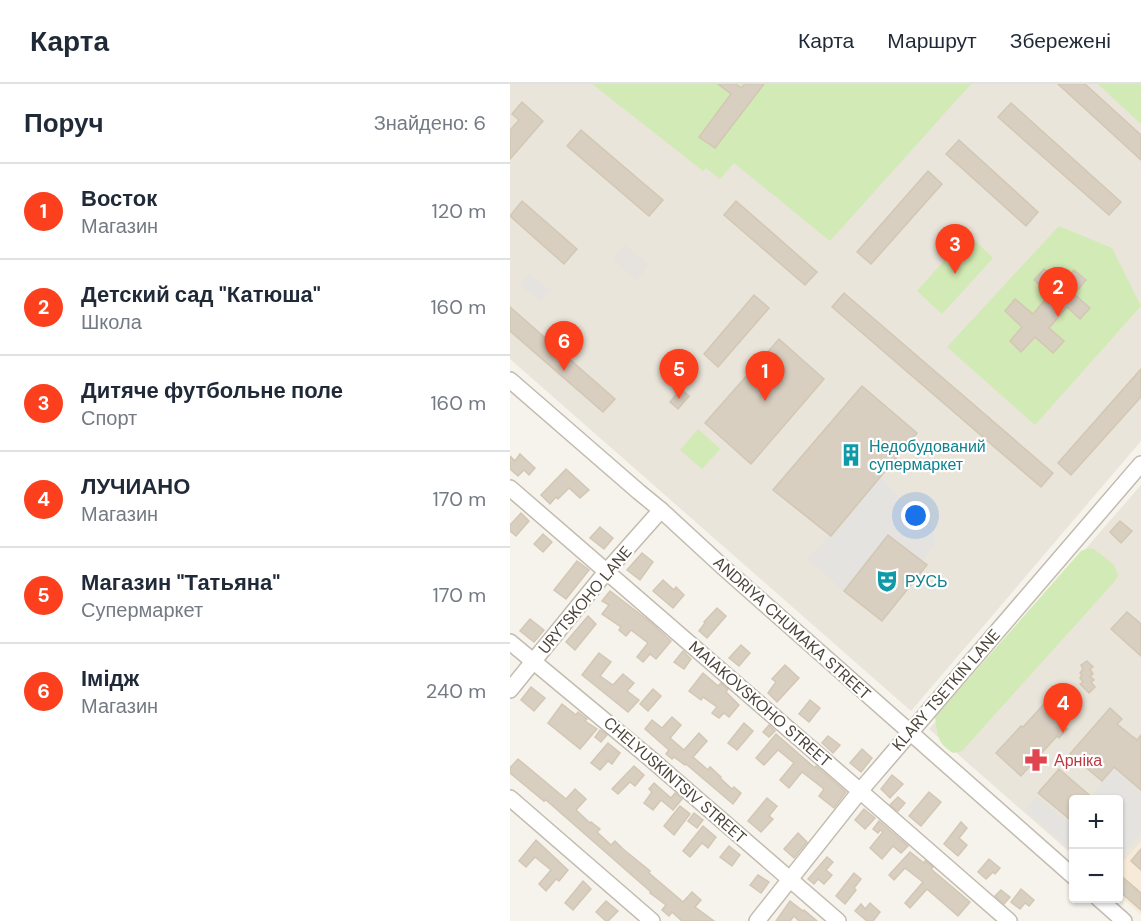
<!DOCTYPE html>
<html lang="uk">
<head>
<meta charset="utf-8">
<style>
	body { margin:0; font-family:"DM Sans",sans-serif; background:#f2f2f3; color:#1f2937 }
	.controls { position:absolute; right:18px; bottom:18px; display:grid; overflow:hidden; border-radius:6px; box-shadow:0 2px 4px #0004 }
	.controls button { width:54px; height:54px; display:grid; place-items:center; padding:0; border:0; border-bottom:2px solid #e0e1e3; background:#fff; color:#1f2937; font:30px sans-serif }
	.you { position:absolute; left:406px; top:432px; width:21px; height:21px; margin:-15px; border:4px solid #fff; border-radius:50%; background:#1a73e8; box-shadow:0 0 0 9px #1a73e833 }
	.badge { display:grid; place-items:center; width:39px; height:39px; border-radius:50%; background:#fc3f1d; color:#fff; font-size:20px; font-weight:700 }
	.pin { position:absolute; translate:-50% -50px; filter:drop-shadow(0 2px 3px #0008) }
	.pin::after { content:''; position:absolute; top:32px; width:21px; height:18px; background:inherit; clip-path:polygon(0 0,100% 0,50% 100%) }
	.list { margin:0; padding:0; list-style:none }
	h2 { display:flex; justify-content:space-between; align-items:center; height:78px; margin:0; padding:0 24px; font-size:26px }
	h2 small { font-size:20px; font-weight:400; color:#747a83 }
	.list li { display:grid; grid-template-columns:39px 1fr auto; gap:18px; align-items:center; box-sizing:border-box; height:96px; padding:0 24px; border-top:2px solid #e0e1e3 }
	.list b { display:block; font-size:22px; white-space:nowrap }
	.list p { margin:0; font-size:20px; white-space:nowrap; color:#747a83 }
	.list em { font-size:20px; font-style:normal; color:#747a83 }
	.map { position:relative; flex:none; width:631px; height:837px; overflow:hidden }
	header { display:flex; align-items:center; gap:36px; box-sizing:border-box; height:84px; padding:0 30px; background:#fff; border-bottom:2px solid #e0e1e3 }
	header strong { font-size:28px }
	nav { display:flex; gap:33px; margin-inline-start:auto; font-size:21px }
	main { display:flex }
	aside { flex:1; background:#fff }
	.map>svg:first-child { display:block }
	.residential { fill:#eae5da }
	.commercial { fill:#f7ead8 }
	.industrial { fill:#e6e2dd }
	.green { fill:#d2eab5 }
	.parking { fill:#e5e3e0 }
	.building { fill:#d8cfc1; stroke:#d3c7b4; stroke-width:1.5 }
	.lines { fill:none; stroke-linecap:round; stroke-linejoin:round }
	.minor-casing { stroke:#c2bbae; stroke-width:18 }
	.minor { stroke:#fff; stroke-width:15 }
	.labels { text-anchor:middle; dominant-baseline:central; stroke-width:4.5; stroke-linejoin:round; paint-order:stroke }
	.culture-label { font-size:16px; fill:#0d838f; stroke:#fff; text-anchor:start }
	.street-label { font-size:16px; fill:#4b4439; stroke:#fff }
	.health-label { font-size:16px; fill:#be3a42; stroke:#fff; text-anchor:start }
</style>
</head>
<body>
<header>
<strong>Карта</strong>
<nav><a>Карта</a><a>Маршрут</a><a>Збережені</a></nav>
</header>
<main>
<aside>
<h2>Поруч<small>Знайдено: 6</small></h2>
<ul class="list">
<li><span class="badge">1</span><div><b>Восток</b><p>Магазин</p></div><em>120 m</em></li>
<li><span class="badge">2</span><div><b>Детский сад &quot;Катюша&quot;</b><p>Школа</p></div><em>160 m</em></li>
<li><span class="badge">3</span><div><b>Дитяче футбольне поле</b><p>Спорт</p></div><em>160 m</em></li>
<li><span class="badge">4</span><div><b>ЛУЧИАНО</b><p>Магазин</p></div><em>170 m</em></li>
<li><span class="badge">5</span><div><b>Магазин &quot;Татьяна&quot;</b><p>Супермаркет</p></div><em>170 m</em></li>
<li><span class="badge">6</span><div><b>Імідж</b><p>Магазин</p></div><em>240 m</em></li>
</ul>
</aside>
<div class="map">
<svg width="631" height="837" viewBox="0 0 631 837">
	<rect width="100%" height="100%" fill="#f6f3ec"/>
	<g class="residential">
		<polygon points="0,0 631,0 631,357 401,627 0,275"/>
		<polygon points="631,401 631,830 609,810 608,716 564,716 563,771 419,645"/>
	</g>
	<polygon class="commercial" points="631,757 631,831 609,811 609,782"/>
	<polygon class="industrial" points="115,161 139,180 127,196 102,176"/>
	<g class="green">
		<polygon points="82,0 461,0 320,157 224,79 210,95 196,84 193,87"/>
		<polygon points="588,0 631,0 631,40"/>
		<polygon points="549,142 602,164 631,222 525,341 437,263"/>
		<polygon points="458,150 483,174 432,230 407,207"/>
		<polygon points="188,345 210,365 192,385 170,366"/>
		<path d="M579 464 584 465 604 481 608 491 605 497 452 667 443 669C426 658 428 651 425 633L571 467Z"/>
	</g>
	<g class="parking">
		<polygon points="20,189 39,206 30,217 10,201"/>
		<polygon points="371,393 392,417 425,446 425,459 412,477 378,451 334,507 298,475"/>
		<polygon points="604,684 631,708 631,750 615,768 609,762 609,747 617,737 609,730 608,716 592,715 584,708"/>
		<polygon points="527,712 563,743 563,767 515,726"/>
	</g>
	<g class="building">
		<polygon points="208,0 226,0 231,4 235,0 254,0 205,64 189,53 221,10"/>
		<polygon points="548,0 575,0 631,51 631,76"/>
		<polygon points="12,18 33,37 0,75 0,46 9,36 2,30"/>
		<polygon points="501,19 611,118 599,131 488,33"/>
		<polygon points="71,46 153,116 139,132 57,62"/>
		<polygon points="449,56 528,128 516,142 436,70"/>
		<polygon points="418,87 432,100 361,180 347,168"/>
		<polygon points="12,117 67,165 54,180 0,132"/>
		<polygon points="226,117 307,188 295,201 214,131"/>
		<polygon points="534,185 552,200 564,186 576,196 564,210 580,224 570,235 557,223 539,244 554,257 543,269 525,253 511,268 500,257 512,243 495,227 505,215 523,230 540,210 524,196"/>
		<polygon points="334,209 543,389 531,403 322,223"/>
		<polygon points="244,211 259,224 208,283 194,270"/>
		<polygon points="0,223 105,315 93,328 0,247"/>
		<polygon points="269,255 314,295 241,380 195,339"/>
		<polygon points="631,285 631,313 561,391 548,379"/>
		<polygon points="352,302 407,349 321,452 263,406"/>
		<polygon points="171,305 179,312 168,325 160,318"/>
		<polygon points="10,370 25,384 19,391 14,386 8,392 0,385 0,372 5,377"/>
		<polygon points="56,385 79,406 70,414 59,404 48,415 46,413 40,420 31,411"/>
		<polygon points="11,429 19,437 6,452 0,447 0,441"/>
		<polygon points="610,437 622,447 611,459 600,448"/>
		<polygon points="90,443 103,454 94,465 80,454"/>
		<polygon points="33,450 42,458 33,468 24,460"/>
		<polygon points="378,451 417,481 372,537 334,507"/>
		<polygon points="132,469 143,478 130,496 117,486"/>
		<polygon points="67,477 79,486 56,515 44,506"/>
		<polygon points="153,496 164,506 166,503 174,511 163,524 143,507"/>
		<polygon points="100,507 139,537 161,557 146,575 140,570 133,578 127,573 138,559 121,546 116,552 109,546 111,543 92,530 99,521 92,517"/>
		<polygon points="207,524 216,532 197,554 189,547 195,539 194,538"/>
		<polygon points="617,528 631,540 631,572 601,545"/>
		<polygon points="78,532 86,540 65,566 56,558"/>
		<polygon points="20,535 34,546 24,558 10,547"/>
		<polygon points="231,561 240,569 229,582 219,574"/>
		<polygon points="173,567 181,575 174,585 164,578"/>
		<polygon points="89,569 101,578 90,592 103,601 113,590 124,599 117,607 129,616 118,628 72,591"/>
		<polygon points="577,577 583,583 580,585 583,590 580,592 584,596 581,598 585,603 579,609 570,600 573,598 570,594 572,591 570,589 573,585 571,581"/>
		<polygon points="275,581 289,594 267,618 258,609 266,598 262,595"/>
		<polygon points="193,589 208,602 211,599 218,605 216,608 229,621 219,633 214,629 209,634 202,629 207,623 193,613 191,616 179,607"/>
		<polygon points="21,603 35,614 24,627 11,616"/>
		<polygon points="143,605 151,612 138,627 130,620"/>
		<polygon points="545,608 557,619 553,624 559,629 555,634 557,636 553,641 557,645 549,654 547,652 511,692 486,669 511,642 513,643"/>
		<polygon points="300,616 310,624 299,638 289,630"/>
		<polygon points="52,620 66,631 68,628 77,635 75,637 87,645 70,665 38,639"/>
		<polygon points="600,624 612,635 607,640 627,656 631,651 631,706 604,683 592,697 560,670"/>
		<polygon points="162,633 171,641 160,654 174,666 189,649 197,657 183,673 198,686 200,683 211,693 210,694 222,705 224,703 231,709 223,720 176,680 175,681 164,673 162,675 156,670 159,666 135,645 142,636 152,644"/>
		<polygon points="234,639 243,647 227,666 218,659"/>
		<polygon points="259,641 265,647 259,653 253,648"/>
		<polygon points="90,646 97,651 91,658 85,653"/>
		<polygon points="266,650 305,684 306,682 336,708 324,724 309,712 314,705 292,688 279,704 270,696 284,679 268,666 254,681 246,674"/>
		<polygon points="318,652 330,661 323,669 312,659"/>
		<polygon points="98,659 110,669 102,680 98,677 90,686 81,679"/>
		<polygon points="352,665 362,674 351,688 340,679"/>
		<polygon points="8,675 56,715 65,705 76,715 66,726 80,739 81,738 90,745 87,748 101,761 105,757 113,765 140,787 139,789 173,818 182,808 191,816 185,823 204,837 172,837 162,828 159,832 152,826 156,821 140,809 141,808 36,716 34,717 0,689 0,684"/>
		<polygon points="124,682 134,691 125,702 120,698 108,710 102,705"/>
		<polygon points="549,685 585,716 564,716 564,739 528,709"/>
		<polygon points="382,691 393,700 380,714 371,705"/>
		<polygon points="144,699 161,714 165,709 172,715 163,726 151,716 143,726 134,719 142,708 139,705"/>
		<polygon points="419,708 431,718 411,742 399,732"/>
		<polygon points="388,713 395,719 388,727 380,721"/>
		<polygon points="257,714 267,722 259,732 263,735 251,748 238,737"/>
		<polygon points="170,722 180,730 164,751 154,742"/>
		<polygon points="354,725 365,734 355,745 345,736"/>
		<polygon points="184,729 193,736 187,744 178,737"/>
		<polygon points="369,737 398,762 391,769 383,762 372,775 360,764 373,748 370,746 368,749 363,745"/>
		<polygon points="451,738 457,744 449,754 457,761 448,772 434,760"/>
		<polygon points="193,742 206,753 198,764 192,759 180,773 173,767"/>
		<polygon points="288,749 297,758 284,774 274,765"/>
		<polygon points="26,756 58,786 49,797 46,795 36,807 29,800 41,786 25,773 16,783 9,777"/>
		<polygon points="219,762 230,771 222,782 210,773"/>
		<polygon points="631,765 631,786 621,777"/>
		<polygon points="400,768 414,779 415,777 423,783 421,785 460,818 448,832 417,805 400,824 395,819 413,798 395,784 384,796 379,791"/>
		<polygon points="317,773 323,778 316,786 322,791 314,800 308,795 304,800 298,795"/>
		<polygon points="479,775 490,784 485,790 483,788 476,795 468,788"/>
		<polygon points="344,789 351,795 344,804 346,806 335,820 326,812"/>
		<polygon points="609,790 631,809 631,826 609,807"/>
		<polygon points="248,791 259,798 251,809 240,801"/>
		<polygon points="73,797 81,805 63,826 55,819"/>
		<polygon points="511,805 524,816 519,822 515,819 510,825 501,818"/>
		<polygon points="491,806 500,813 494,820 485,812"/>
		<polygon points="96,817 108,827 98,837 96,837 86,828"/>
		<polygon points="280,817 293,827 294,826 307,837 289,837 284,832 280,837 266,837"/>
		<polygon points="360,819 370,828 363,837 357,837 345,827 351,820 355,825"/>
	</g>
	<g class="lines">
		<g class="minor-casing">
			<g id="minor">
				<polyline points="0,296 129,408 151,426 214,484 564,793"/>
				<polyline points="0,404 350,707 499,837"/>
				<polyline points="0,558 142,676 328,837"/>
				<polyline points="0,606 96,488 151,426"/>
				<polyline points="0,714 142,837"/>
				<polyline points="588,814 614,837"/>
				<polyline points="247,837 350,707 631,380"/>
			</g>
		</g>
		<use href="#minor" class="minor"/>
	</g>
	<defs>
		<g id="building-bare" transform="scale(1.8)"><path d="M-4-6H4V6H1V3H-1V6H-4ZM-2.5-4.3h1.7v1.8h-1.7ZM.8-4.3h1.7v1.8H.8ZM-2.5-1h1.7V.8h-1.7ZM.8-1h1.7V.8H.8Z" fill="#0f9aa8" stroke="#fff" stroke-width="2.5" paint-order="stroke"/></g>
		<g id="theatre-bare" transform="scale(1.8)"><path d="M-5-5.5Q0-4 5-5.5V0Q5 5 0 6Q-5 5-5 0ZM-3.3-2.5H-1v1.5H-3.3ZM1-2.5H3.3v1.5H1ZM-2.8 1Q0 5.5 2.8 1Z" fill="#0f9aa8" stroke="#fff" stroke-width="2.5" paint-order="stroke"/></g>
		<g id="pharmacy-bare" transform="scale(1.8)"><path d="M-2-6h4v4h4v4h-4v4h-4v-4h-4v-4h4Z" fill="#e0444e" stroke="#fff" stroke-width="2.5" paint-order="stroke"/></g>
	</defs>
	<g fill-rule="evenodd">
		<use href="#building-bare" x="341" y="371"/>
		<use href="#theatre-bare" x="377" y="497"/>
		<use href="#pharmacy-bare" x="526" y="676"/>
	</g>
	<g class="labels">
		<g class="culture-label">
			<text x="359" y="362">Недобудований<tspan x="359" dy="18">супермаркет</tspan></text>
			<text x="395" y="497">РУСЬ</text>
		</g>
		<g class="street-label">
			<text transform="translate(75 516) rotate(-50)">URYTSKOHO LANE</text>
			<text transform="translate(282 544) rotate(42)">ANDRIYA CHUMAKA STREET</text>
			<text transform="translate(436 606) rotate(-49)">KLARY TSETKIN LANE</text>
			<text transform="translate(250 620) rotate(41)">MAIAKOVSKOHO STREET</text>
			<text transform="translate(165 696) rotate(41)">CHELYUSKINTSIV STREET</text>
		</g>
		<g class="health-label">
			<text x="544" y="676">Арніка</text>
		</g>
	</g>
</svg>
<div class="controls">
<button>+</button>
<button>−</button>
</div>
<div class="you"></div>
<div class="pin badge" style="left:255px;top:317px">1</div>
<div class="pin badge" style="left:548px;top:233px">2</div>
<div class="pin badge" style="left:445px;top:190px">3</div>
<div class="pin badge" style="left:553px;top:649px">4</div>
<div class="pin badge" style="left:169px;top:315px">5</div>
<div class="pin badge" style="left:54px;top:287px">6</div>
</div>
</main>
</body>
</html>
